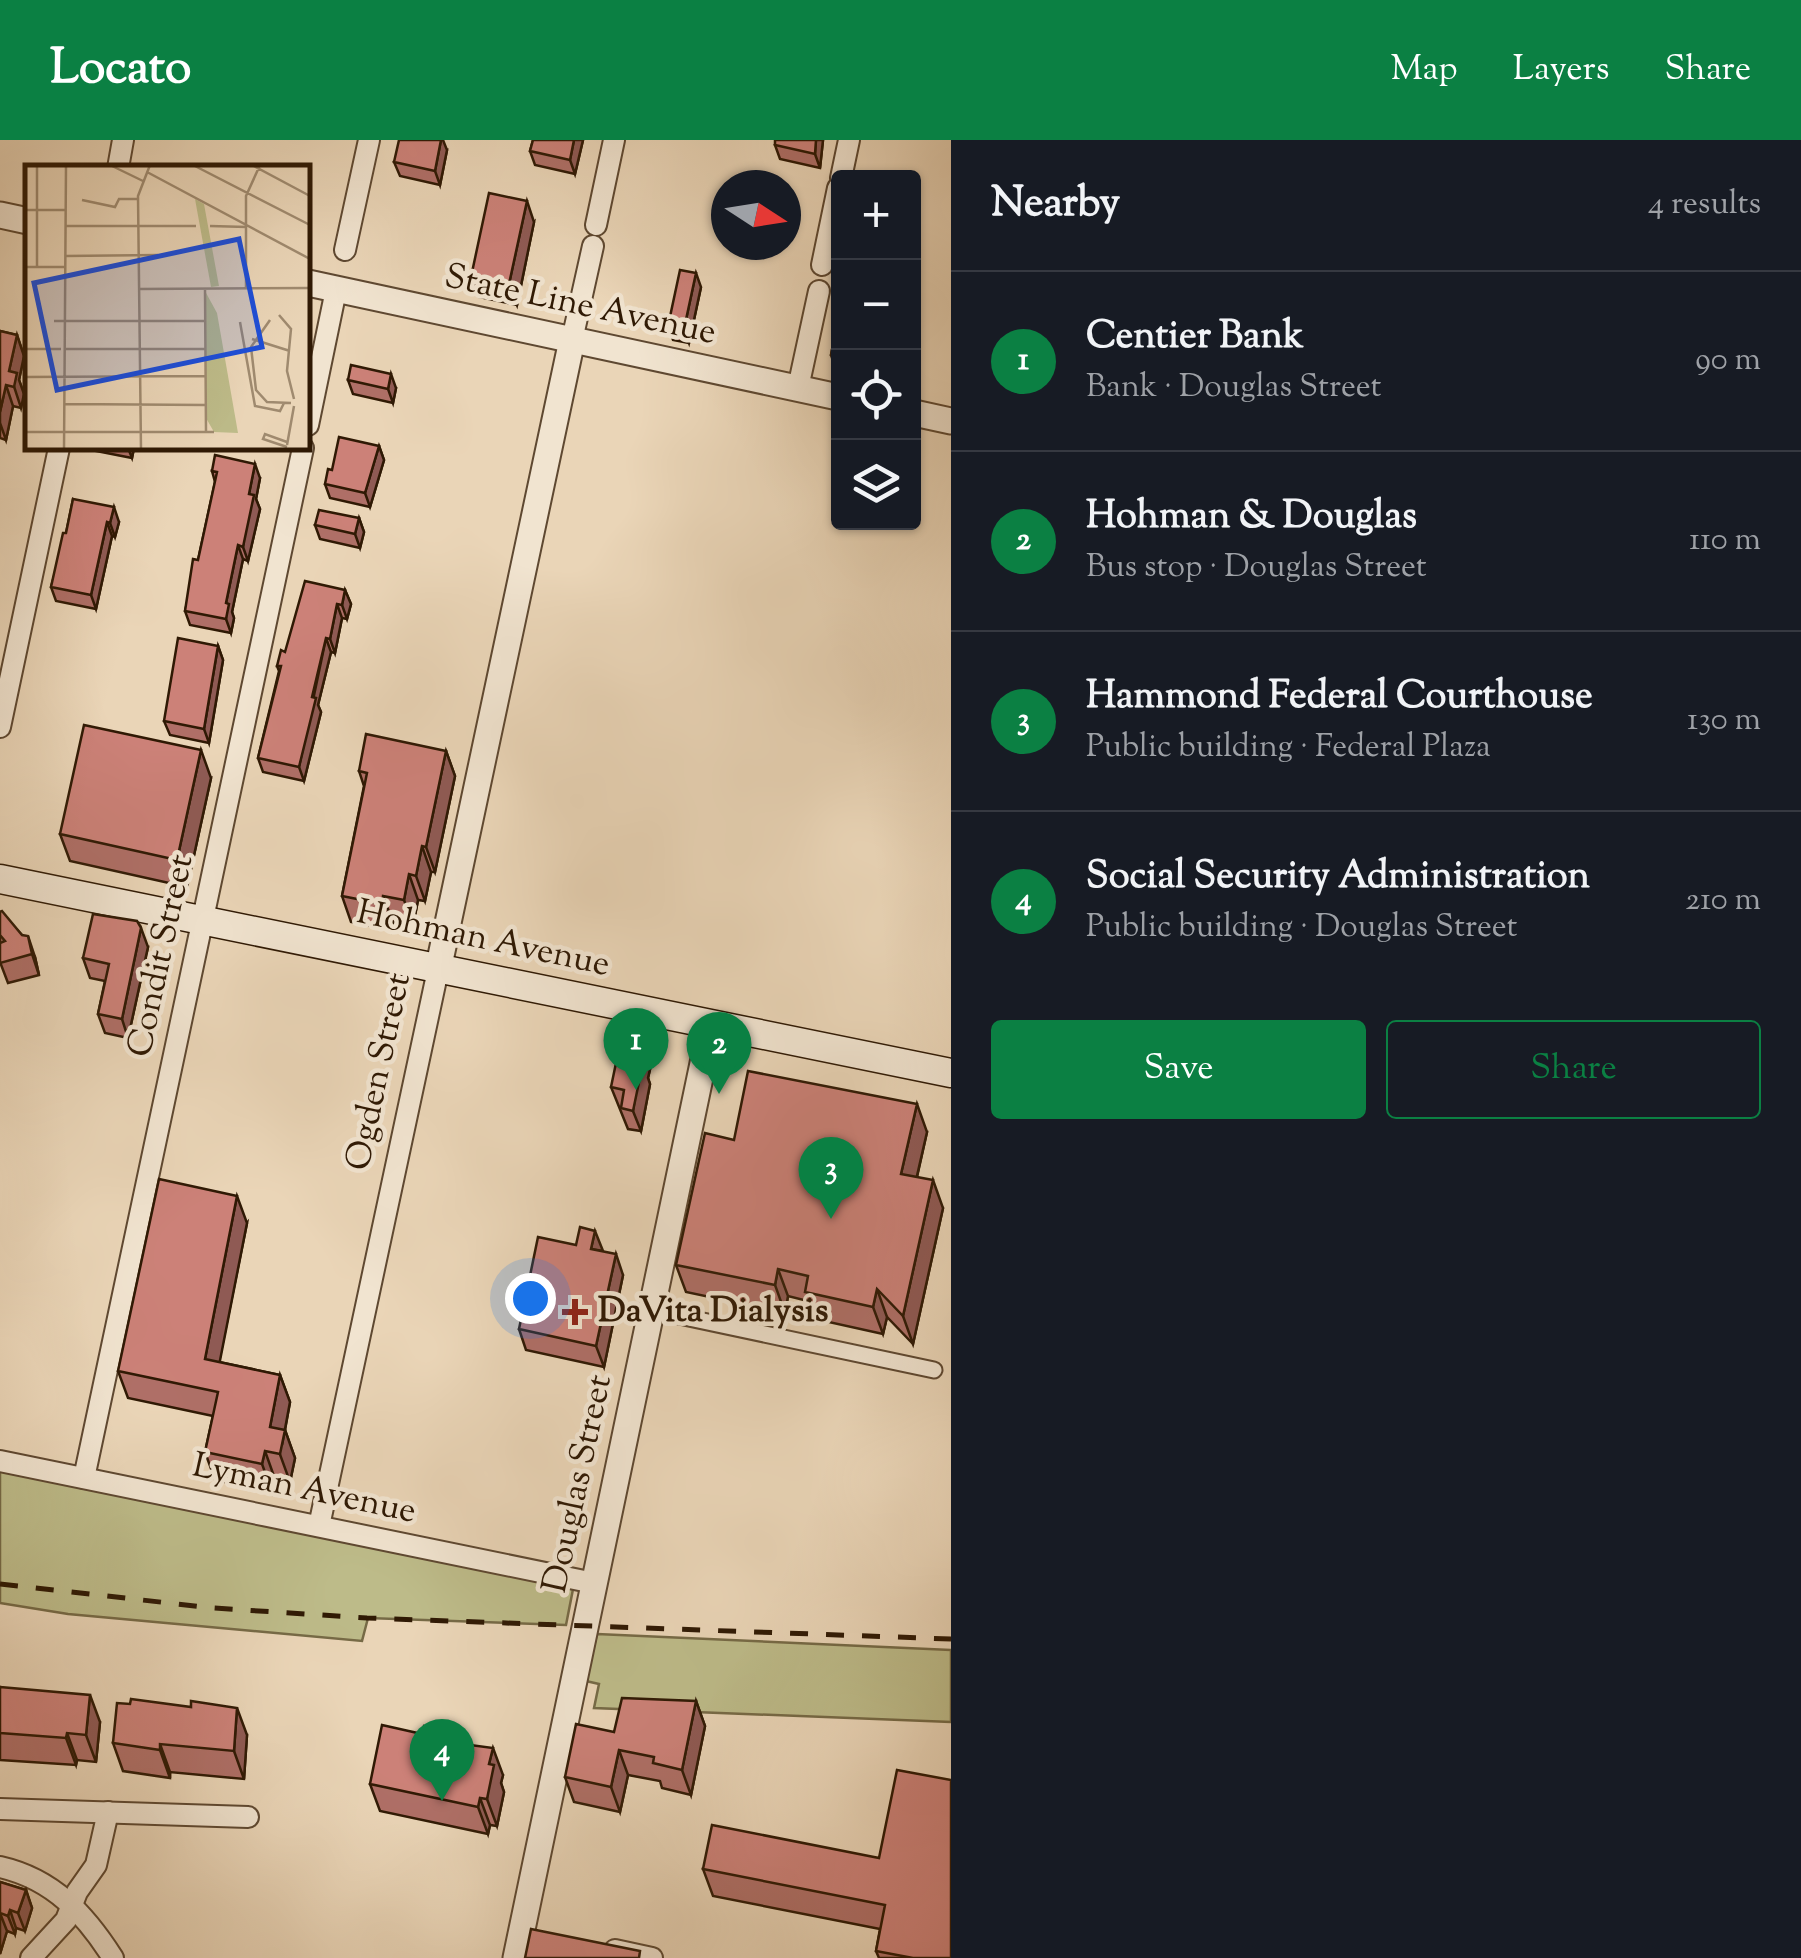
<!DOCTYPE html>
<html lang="en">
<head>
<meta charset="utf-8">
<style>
	body { margin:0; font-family:"Sorts Mill Goudy",serif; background:#20242c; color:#f1f3f6 }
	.controls { position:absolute; right:30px; top:30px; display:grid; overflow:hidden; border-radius:10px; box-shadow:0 2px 8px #0004 }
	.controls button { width:90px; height:90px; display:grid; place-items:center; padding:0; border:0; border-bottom:2px solid #363941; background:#171b24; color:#f1f3f6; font:50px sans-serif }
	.compass { position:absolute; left:711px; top:30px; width:90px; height:90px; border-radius:50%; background:#171b24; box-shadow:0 2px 8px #0004; rotate:102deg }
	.you { position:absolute; left:530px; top:1158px; width:35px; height:35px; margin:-25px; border:8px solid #fff; border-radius:50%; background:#1a73e8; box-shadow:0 0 0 15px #1a73e833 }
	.badge { display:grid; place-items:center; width:65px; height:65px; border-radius:50%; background:#0b8043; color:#fff; font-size:32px; font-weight:700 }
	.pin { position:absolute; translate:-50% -82px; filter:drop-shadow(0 2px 5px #0008) }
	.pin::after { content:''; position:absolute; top:52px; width:35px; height:30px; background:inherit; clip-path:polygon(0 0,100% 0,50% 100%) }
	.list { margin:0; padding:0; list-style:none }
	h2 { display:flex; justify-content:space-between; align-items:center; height:130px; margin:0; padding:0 40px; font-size:42px }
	h2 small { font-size:32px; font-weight:400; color:#9ea1a6 }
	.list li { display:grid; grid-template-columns:65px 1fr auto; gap:30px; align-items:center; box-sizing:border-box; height:180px; padding:0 40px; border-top:2px solid #363941 }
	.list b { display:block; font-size:38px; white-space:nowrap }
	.list p { margin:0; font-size:32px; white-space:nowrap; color:#9ea1a6 }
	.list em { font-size:32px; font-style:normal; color:#9ea1a6 }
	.actions { display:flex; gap:20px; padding:30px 40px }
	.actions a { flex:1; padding:22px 0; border:2px solid #0b8043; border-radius:10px; text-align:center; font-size:35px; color:#0b8043 }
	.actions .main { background:#0b8043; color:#fff }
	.icon { flex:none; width:55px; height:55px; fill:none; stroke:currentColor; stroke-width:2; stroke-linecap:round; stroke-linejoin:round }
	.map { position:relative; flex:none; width:951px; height:1818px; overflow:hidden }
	header { display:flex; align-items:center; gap:60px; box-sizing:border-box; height:140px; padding:0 50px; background:#0b8043; color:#fff }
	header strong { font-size:48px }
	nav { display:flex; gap:55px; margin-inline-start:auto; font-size:35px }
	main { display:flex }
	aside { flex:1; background:#171b24 }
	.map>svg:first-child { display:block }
	.green { fill:#bdbb89; stroke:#766a46; stroke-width:2.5 }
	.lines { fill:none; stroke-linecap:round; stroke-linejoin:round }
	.pedestrian-casing { stroke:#5e4831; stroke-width:19 }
	.minor-casing { stroke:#5e4831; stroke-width:24 }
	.tertiary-casing { stroke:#5e4831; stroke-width:29 }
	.secondary-casing { stroke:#2f1904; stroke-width:31 }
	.pedestrian { stroke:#f1e4d0; stroke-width:15 }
	.minor { stroke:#f1e4d0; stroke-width:20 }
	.tertiary { stroke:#f1e4d0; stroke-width:25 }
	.secondary { stroke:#f1e4d0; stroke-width:28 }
	.rail { stroke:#2f1904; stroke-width:5; stroke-dasharray:18 18; stroke-linecap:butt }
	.wall { fill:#af6f67; stroke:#2f1904; stroke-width:2.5 }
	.shaded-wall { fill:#8f5a54; stroke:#2f1904; stroke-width:2.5 }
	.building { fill:#cc8178; stroke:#2f1904; stroke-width:2.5 }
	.poi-dot { fill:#8f2418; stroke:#f1e4d0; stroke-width:4 }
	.labels { text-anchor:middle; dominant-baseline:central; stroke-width:9; stroke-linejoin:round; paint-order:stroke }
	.street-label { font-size:35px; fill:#2f1904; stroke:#f1e4d0 }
	.poi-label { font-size:35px; font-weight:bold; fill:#2f1904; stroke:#f1e4d0; text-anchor:start }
	.inset-road { fill:none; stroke:#9f8a6f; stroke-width:2.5 }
	.view { fill:#1d4ed8; fill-opacity:0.15; stroke:#1d4ed8; stroke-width:5 }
	.inset-edge { fill:none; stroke:#2f1904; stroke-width:5 }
</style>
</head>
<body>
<header>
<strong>Locato</strong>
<nav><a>Map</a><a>Layers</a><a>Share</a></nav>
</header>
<main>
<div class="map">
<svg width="951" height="1818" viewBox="0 0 951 1818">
	<rect width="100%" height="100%" fill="#ead5b7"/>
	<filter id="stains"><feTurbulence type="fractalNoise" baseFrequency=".002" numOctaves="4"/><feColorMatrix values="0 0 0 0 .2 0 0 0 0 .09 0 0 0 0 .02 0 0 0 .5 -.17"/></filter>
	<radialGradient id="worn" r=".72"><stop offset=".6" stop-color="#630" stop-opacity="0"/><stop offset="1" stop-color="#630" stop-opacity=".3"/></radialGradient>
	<g class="green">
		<polygon points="0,1322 575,1439 566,1485 368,1478 362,1501 68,1474 0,1463"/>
		<polygon points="597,1494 951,1510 951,1582 594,1568 599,1544 586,1541"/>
	</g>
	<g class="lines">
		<g class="pedestrian-casing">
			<polyline id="pedestrian" points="651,1170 934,1230"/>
		</g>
		<g class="minor-casing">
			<g id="minor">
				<polyline points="118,28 123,0"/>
				<polyline points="841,38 849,0"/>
				<polyline points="596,85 614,0"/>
				<polyline points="345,110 369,0"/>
				<polyline points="822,125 838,48"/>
				<polyline points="572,200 593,106"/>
				<polyline points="798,248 819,151"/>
				<polyline points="308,285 336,150"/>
				<polyline points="0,587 59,308"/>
				<polyline points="0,1321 594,1443"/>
				<polyline points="84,1338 303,308"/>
				<polyline points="319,1386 438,830"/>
				<polyline points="0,1669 248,1677"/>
				<path d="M0 1727C53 1739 85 1774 113 1818"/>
				<polyline points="615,1810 652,1818"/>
				<polyline points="31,1818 66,1780 77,1752 96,1725 108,1672"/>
			</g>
		</g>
		<g class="tertiary-casing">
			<g id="tertiary">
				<polyline points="0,75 28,81"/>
				<polyline points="308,143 838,257"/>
				<polyline points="914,273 951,281"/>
				<polyline points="438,830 572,200"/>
				<polyline points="516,1818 711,885"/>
			</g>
		</g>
		<g class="secondary-casing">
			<polyline id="secondary" points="0,739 951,933"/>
		</g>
		<use href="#pedestrian" class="pedestrian"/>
		<use href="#minor" class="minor"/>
		<use href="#tertiary" class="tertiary"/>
		<use href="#secondary" class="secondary"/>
		<polyline class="rail" points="0,1444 213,1468 367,1478 951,1499"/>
	</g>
	<g class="wall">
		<polygon points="533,0 583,0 575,34 535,25 530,11"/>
		<polygon points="823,0 820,28 780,19 775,5"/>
		<polygon points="447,10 440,45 400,36 394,22"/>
		<polygon points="534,82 517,165 479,157 471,137"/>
		<polygon points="701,147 689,203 673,200 668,186"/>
		<polygon points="838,178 838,236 831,215"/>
		<polygon points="0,191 17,195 24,216 19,240 24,254 21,268 13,266 6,300 0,298"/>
		<polygon points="348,240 396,248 393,263 353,254"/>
		<polygon points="379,306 384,320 370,367 330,358 325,344 332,330"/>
		<polygon points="91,308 134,308 132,318 91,310"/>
		<polygon points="212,331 260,338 256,359 260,369 248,421 243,419 232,472 234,478 231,493 190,485 185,471 198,420 215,342"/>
		<polygon points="73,359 119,382 115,397 112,396 96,469 56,461 51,447 66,393"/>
		<polygon points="359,378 364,392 360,408 320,399 315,385"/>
		<polygon points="345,450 351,464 347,479 342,478 335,513 331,512 318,565 321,572 304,641 263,632 258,618 279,531 277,526"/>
		<polygon points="218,506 223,520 209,603 170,595 164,581"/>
		<polygon points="446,611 455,636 435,732 431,732 425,761 418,760 413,786 393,782 391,790 351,782 342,756 364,646 359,631"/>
		<polygon points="211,638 187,747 70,721 60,694"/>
		<polygon points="0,772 22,795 35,817 39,835 8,843 0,822"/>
		<polygon points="148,807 128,898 105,893 98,874 105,841 90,838 83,818"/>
		<polygon points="643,904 651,925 648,938 650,944 641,991 628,989 611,947"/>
		<polygon points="927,992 917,1037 943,1068 913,1204 887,1177 883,1194 815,1179 808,1161 788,1156 785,1173 686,1152 676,1125 734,1000"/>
		<polygon points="247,1083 219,1222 280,1235 290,1262 285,1290 295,1318 290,1342 275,1339 272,1352 215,1340 205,1312 213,1276 128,1258 118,1231"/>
		<polygon points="603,1112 623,1135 604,1227 526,1210 519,1189"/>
		<polygon points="0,1547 100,1582 96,1622 77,1620 76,1625 0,1620"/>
		<polygon points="696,1561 705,1586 691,1655 662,1648 660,1641 628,1635 620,1672 574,1662 565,1637 614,1592"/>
		<polygon points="247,1595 244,1639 170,1632 170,1638 123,1631 113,1603"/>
		<polygon points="446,1602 503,1635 501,1643 504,1652 497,1686 490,1685 488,1694 380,1671 370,1644"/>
		<polygon points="879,1718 951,1818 879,1818 876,1811 880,1789 713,1756 703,1729"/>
		<polygon points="0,1742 26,1750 32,1768 25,1791 16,1788 15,1794 7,1791 0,1814"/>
	</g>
	<g class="shaded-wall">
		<polygon points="441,0 443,0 447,10 440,45 435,31"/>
		<polygon points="574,0 583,0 575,34 570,20"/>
		<polygon points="816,0 823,0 820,28 815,14"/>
		<polygon points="527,61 534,82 517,165 509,144"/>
		<polygon points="696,133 701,147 689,203 684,189"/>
		<polygon points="17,195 24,216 19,240 24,254 21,268 9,231"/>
		<polygon points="391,234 396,248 393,263 388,249"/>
		<polygon points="6,245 13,266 6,300 0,283 0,272"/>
		<polygon points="379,306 384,320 370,367 365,353"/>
		<polygon points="128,308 134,308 132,318"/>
		<polygon points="255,324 260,338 256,359 260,369 248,421 243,407 249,354"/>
		<polygon points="114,367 119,382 115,397 110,383"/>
		<polygon points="359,378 364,392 360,408 355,394"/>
		<polygon points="107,382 112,396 96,469 91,455"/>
		<polygon points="238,405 243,419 232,472 234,478 231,493 226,479 226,463"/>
		<polygon points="345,450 351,464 347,479 342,465"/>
		<polygon points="337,464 342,478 335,513 330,499"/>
		<polygon points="326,498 331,512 318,565 321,572 304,641 299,627"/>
		<polygon points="218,506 223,520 209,603 204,589"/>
		<polygon points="201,610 211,638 187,747 177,720"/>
		<polygon points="446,611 455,636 435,732 426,707"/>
		<polygon points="422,706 431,732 425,761 416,736"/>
		<polygon points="409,734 418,760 413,786 404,760"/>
		<polygon points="383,756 393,782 391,790 382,764"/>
		<polygon points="141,788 148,807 128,898 122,879"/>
		<polygon points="28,796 35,817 39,835 32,814"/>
		<polygon points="643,904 651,925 648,938 650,944 641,991 633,971"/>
		<polygon points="917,964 927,992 911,1062 901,1034"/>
		<polygon points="933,1040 943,1068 913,1204 903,1176"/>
		<polygon points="237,1056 247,1083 215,1246 205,1219"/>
		<polygon points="595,1091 603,1111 591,1109"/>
		<polygon points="616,1114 623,1135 604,1227 596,1206"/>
		<polygon points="778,1129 788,1156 785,1173 775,1145"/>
		<polygon points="877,1149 887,1177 883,1194 873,1167"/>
		<polygon points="280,1235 290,1262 282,1305 285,1290 295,1318 290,1342 270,1287"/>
		<polygon points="265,1311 275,1339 272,1352 262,1324"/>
		<polygon points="90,1555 100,1582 96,1622 86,1595"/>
		<polygon points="696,1561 705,1586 691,1655 682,1630"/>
		<polygon points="237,1568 247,1595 244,1639 234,1611"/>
		<polygon points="67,1593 77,1620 76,1625 66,1598"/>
		<polygon points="160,1604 170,1632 170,1638 160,1610"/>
		<polygon points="493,1608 503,1635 501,1643 504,1652 497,1686 487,1659 489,1624"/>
		<polygon points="619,1610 628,1635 620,1672 611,1647"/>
		<polygon points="480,1658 490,1685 488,1694 478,1667"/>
		<polygon points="26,1750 32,1768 25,1791 18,1773"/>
		<polygon points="10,1770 16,1788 15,1794 8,1776"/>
		<polygon points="0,1773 7,1791 0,1814"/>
	</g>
	<g class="building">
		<polygon points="399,0 441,0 435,31 394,22"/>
		<polygon points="533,0 574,0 570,20 530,11"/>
		<polygon points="775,0 816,0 815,14 775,5"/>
		<polygon points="489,53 527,61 509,144 471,137"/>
		<polygon points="680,130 696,133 684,189 668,186"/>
		<polygon points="838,178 838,217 831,215"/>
		<polygon points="0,191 17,195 9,231 17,233 14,247 6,245 0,272"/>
		<polygon points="351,225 391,234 388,249 348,240"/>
		<polygon points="339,297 379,306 365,353 325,344 328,329 332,330"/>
		<polygon points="215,315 255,324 249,354 254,355 243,407 238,405 226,463 229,464 226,479 185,471 193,419 198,420 217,332 212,331"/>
		<polygon points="73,359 114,367 110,383 107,382 91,455 51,447 63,393 66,393"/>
		<polygon points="319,370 359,378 355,394 315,385"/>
		<polygon points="305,441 345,450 342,465 337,464 330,499 326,498 312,557 316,558 299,627 258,618 281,526 277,526 281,510 285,512"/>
		<polygon points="178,498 218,506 204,589 164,581"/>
		<polygon points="84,585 201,610 177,720 60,694"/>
		<polygon points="366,594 446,611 426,707 422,706 416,736 409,734 404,760 383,756 382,764 342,756 367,633 359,631"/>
		<polygon points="2,771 22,795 28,796 32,814 0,823 0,803 5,801 0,795 0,772"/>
		<polygon points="93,774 137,781 141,788 122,879 98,874 109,824 83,818"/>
		<polygon points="621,899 643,904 639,922 643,923 633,971 621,968 624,950 611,947"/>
		<polygon points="748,931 917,964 901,1034 933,1040 903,1176 877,1149 873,1167 805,1152 808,1136 778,1129 775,1145 676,1125 705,993 734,1000"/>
		<polygon points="159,1039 237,1056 205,1219 280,1235 270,1287 285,1290 280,1314 265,1311 262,1324 205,1312 218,1252 118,1231"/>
		<polygon points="580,1087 595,1091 591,1109 616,1114 596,1206 519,1189 538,1097 576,1105"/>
		<polygon points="0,1547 90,1555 86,1595 67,1593 66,1598 0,1593"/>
		<polygon points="622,1558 696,1561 682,1630 653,1623 654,1617 619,1610 611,1647 565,1637 576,1584 614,1592"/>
		<polygon points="131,1559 191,1567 191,1561 237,1568 234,1611 160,1604 160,1610 113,1603 117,1563 130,1564"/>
		<polygon points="382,1585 422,1594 424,1586 442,1590 440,1601 493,1608 489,1624 494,1625 487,1659 480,1658 478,1667 370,1644"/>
		<polygon points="897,1630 951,1640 951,1818 913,1818 876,1811 885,1765 703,1729 712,1685 879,1718"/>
		<polygon points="0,1742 26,1750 18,1773 10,1770 8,1776 0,1773"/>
		<polygon points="531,1789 640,1811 639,1818 525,1818"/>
	</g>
	<path class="poi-dot" d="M570 1157h10v10h10v10h-10v10h-10v-10h-10v-10h10z"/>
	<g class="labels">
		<g class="street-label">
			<text transform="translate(580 166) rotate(12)">State Line Avenue</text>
			<text transform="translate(483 800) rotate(12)">Hohman Avenue</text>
			<text transform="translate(162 816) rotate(-78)">Condit Street</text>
			<text transform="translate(380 932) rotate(-78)">Ogden Street</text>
			<text transform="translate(579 1344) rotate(-78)">Douglas Street</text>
			<text transform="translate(304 1350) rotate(12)">Lyman Avenue</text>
		</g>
		<g class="poi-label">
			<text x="598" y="1172">DaVita Dialysis</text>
		</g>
	</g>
	<g transform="translate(25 25)">
		<rect width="285" height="285" fill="#ead5b7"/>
		<path d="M170 34 179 39 194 121 186 122ZM180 126 192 148 213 268 189 267 181 253Z" fill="#bdbb89"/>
		<path class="inset-road" d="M85 0 118 16M168 0 285 60M227 0 285 31M122 7 285 94M57 35 90 42 94 34H113M0 45H41M40 61H171M185 61 222 62M40 91 133 90M0 102H40M12 102V0M221 123V31L235 0M114 124 285 123M180 124 181 268M254 150 266 164 262 206 269 234M245 155 226 182 231 225 242 237 266 238M29 156H180M215 157 230 241 255 246 259 238M227 174 265 186M0 184H36M40 184H181M0 212 181 211M40 239 181 240M0 267H189M262 280 269 241M262 282 238 274 240 269 262 277M39 285 41 0M116 285 113 31 125 0"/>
		<path class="view" d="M214 74 237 182 32 225 9 118Z"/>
		<rect width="285" height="285" class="inset-edge"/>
	</g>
	<rect width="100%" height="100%" filter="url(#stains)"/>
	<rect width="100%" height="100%" fill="url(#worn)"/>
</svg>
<div class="controls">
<button>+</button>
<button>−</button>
<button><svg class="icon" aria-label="locate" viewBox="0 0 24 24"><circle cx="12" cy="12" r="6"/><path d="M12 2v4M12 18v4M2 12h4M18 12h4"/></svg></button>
<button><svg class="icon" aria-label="layers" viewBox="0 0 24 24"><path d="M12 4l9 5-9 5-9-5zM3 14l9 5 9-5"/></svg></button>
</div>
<svg class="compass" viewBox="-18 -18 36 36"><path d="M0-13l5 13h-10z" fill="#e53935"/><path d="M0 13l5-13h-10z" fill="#9ea1a6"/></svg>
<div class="you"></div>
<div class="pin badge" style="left:636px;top:950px">1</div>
<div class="pin badge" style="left:719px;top:954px">2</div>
<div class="pin badge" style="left:831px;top:1079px">3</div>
<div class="pin badge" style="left:442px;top:1661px">4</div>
</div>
<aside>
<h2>Nearby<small>4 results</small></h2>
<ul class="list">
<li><span class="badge">1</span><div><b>Centier Bank</b><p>Bank · Douglas Street</p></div><em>90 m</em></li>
<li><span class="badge">2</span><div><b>Hohman &amp; Douglas</b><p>Bus stop · Douglas Street</p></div><em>110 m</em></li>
<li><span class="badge">3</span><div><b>Hammond Federal Courthouse</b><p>Public building · Federal Plaza</p></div><em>130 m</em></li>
<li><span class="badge">4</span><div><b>Social Security Administration</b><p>Public building · Douglas Street</p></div><em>210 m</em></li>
</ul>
<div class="actions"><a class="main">Save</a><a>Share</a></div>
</aside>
</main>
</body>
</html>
